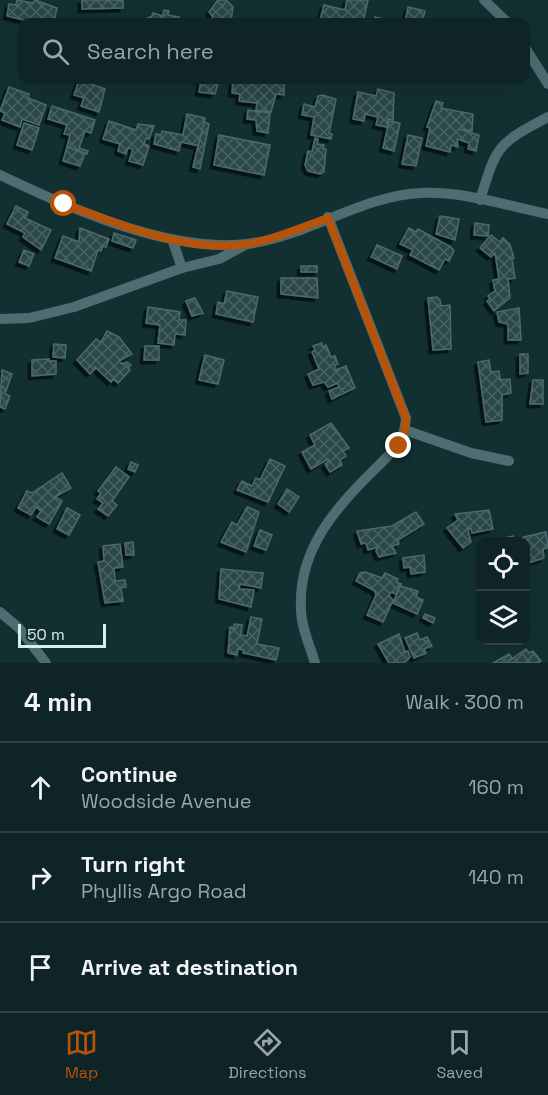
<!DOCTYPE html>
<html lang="en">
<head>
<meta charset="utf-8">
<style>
	body { margin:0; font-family:"Space Grotesk",sans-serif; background:#1c3032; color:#f1f3f6 }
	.controls { position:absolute; right:18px; bottom:18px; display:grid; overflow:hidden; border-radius:12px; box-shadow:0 6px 24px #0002 }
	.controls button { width:54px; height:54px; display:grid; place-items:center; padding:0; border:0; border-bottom:2px solid #2e4143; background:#0e2426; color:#f1f3f6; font:30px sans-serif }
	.scale { position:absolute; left:18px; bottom:15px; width:88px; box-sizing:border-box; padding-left:6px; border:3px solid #dbecee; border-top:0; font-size:16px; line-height:21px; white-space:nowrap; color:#dbecee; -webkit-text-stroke:4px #123032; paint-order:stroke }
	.stop { position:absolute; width:18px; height:18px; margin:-14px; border:4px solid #b45309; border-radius:50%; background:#fff }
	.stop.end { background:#b45309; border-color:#fff; box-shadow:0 2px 6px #0008 }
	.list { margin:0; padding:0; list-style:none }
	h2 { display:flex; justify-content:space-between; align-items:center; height:78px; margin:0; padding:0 24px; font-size:26px }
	h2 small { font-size:20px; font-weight:400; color:#9ba4a7 }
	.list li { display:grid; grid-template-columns:39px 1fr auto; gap:18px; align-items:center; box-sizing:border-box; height:90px; padding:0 24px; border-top:2px solid #2e4143 }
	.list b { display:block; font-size:22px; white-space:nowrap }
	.list p { margin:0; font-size:20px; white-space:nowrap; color:#9ba4a7 }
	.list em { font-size:20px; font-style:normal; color:#9ba4a7 }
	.icon { flex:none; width:33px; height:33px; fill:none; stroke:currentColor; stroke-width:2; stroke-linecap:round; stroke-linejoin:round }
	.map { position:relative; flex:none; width:548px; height:663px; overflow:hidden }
	.search { position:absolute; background:#0e2426; box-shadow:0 6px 24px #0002; left:18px; right:18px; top:18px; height:66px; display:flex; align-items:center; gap:15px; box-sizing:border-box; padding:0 21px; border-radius:12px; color:#9ba4a7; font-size:22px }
	.sheet { height:348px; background:#0e2426 }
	nav { display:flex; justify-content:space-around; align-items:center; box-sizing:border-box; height:84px; border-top:2px solid #2e4143; background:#0e2426; font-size:16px; color:#9ba4a7 }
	nav a { display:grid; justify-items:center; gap:3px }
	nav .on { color:#b45309 }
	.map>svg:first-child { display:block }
	.building { fill:url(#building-cross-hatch); stroke:#4c6b6e; stroke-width:1.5; filter:url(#shadow) }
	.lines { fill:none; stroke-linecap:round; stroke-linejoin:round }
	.street { stroke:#4e6d70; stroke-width:10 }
	.route { stroke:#b45309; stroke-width:8 }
</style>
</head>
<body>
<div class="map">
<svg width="548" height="663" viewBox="0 0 548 663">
	<defs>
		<pattern id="building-cross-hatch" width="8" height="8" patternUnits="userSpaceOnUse" patternTransform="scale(1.5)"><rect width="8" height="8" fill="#2a474a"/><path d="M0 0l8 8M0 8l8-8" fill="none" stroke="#486264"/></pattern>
		<filter id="shadow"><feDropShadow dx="-3.5" dy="3.5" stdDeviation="0" flood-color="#0009"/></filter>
	</defs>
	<rect width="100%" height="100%" fill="#123032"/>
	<g class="building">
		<polygon points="17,0 33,3 35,0 57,8 54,22 32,22 7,16 9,4 16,5"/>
		<polygon points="82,0 123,0 123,8 82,9"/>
		<polygon points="218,0 226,0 233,7 231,21 201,22 208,22 213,17 209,12"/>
		<polygon points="347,0 368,0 363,22 320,20 324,5 345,10"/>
		<polygon points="408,7 425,11 422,22 405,22"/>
		<polygon points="164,10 169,11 168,15 179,17 178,22 140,22 152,16 153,13 163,16"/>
		<polygon points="375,17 397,22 374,22"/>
		<polygon points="79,80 105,89 99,112 81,106 84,98 74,95"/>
		<polygon points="196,80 219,80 215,94 199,92 201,81"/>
		<polygon points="233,80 255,83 255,80 284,80 284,95 276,94 271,112 256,110 257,103 239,101 240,94 232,93"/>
		<polygon points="9,87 29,94 28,98 46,105 39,125 22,119 20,127 2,120 5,113 0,111"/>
		<polygon points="378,89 394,93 393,120 388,119 387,127 376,125 378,117 365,114 364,121 353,119 358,92 376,96"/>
		<polygon points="322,95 336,99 329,133 332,134 331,139 311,135 314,117 302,115 304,104 315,107 318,96"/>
		<polygon points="436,101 443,103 441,108 473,114 472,131 459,129 479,135 476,151 468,149 469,143 457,139 458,147 451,145 450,152 426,146 430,128 427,127"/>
		<polygon points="52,106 95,120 91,133 85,131 79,148 88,151 87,154 67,147 70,135 64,134 67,125 48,119"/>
		<polygon points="248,110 270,113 268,133 257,131 256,120 247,119"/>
		<polygon points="187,114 205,118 200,146 181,142 179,151 154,144 156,134 161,135 162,131 183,135"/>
		<polygon points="109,121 136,130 138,124 154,126 149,139 146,138 144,144 149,146 143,165 129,161 133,149 128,148 126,154 118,151 120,144 103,139"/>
		<polygon points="389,121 400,123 394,151 383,148"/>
		<polygon points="204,122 209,124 200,169 193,167"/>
		<polygon points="24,123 39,128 32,150 17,145"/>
		<polygon points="219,135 270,145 264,175 214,165"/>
		<polygon points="408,135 422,138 416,166 402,164"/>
		<polygon points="315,138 318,139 317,144 324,145 323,149 326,149 324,172 320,174 308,171 305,165 308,151 312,152"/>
		<polygon points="67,147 85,153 80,166 63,161"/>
		<polygon points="16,206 28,212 25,218 51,230 41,250 23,237 25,233 7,224"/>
		<polygon points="440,216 459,219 455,240 436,234"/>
		<polygon points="475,223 489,225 488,236 474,235"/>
		<polygon points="80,228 109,239 106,247 103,246 101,251 98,250 91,271 55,258 63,236 79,242"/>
		<polygon points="409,228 416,232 418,229 451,247 454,251 449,261 445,259 439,270 410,255 413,250 400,244"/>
		<polygon points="114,233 136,240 133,248 112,241"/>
		<polygon points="491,235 500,242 503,238 510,245 514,258 512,259 515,278 508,279 510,298 494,311 487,301 490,299 488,296 495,291 493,280 499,279 495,253 491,257 480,248"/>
		<polygon points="377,245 402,256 397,269 371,257"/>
		<polygon points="24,250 34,254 29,266 19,262"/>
		<rect x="301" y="266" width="16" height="6"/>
		<polygon points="281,278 317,278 318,298 281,294"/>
		<polygon points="227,291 258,297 253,322 216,314 218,302 224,304"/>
		<polygon points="437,297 440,300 441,306 450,305 451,349 433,350 428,298"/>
		<polygon points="195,298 203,313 192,316 186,301"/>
		<polygon points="148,307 180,312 179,320 186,320 185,335 175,334 174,345 158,343 160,325 146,323"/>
		<polygon points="519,308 521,340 508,340 508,324 499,322 497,312"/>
		<polygon points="107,331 119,337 132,354 119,361 122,364 127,362 131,365 128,368 130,370 118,383 113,379 111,382 94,366 95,369 90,374 77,360 96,339 100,342 102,340"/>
		<polygon points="322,343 323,347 326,345 331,357 335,356 338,364 334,365 336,370 346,366 355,388 332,399 329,391 339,387 338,383 328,387 324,382 313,385 308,374 319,369 312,352 315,350 313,346"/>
		<polygon points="54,344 66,345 65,358 53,357"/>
		<polygon points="145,346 159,346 159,360 144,360"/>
		<polygon points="520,354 528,354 528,373 520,374"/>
		<polygon points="205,355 224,360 218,384 199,380"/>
		<polygon points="49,359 49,361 56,361 56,374 32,376 32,360"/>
		<polygon points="489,360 491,372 499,371 500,380 510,379 511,393 502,395 502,420 486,422 478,362"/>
		<polygon points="2,370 12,374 5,394 10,396 5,409 0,407"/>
		<polygon points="533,380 543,380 543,404 530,404"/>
		<polygon points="331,423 349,448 343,451 346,456 340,460 342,465 330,472 325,464 329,461 328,459 311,469 302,452 315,445 310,435"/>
		<polygon points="270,459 285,466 268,502 237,490 242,481 252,486 256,478 260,480"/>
		<polygon points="131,462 138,465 135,472 128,469"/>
		<polygon points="116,467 129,477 112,501 117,505 108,516 98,509 103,503 97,499 101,493 98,491"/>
		<polygon points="62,473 71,488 55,497 62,501 49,524 37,517 41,511 36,507 31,515 18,508 27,491 32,493"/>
		<polygon points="287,489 299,497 289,512 278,504"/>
		<polygon points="247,507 259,512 246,552 221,542 232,522 237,525"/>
		<polygon points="67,508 80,515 69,535 57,529"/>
		<polygon points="489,510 493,529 472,533 471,528 468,530 471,542 463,548 447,528 458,520 455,514"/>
		<polygon points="416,512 424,524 398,540 399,544 392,546 396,553 379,557 376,551 378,547 368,550 366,543 361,544 357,531 392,526"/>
		<polygon points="260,530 272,535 266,550 254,546"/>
		<polygon points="546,532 548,548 543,549 544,558 526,564 526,542 515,542 523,540 523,537"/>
		<polygon points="513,536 514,542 506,542 505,538"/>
		<polygon points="133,542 134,555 126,555 125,543"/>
		<polygon points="120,544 123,567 114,568 115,581 125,580 126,587 121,588 123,601 105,603 98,562 104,561 103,546"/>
		<polygon points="424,555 425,572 411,574 410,567 404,568 403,558"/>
		<polygon points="221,569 263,573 261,588 240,584 239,589 254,590 251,607 219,599"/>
		<polygon points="365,572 382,578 385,573 398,579 396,582 401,584 396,594 391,592 389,596 393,600 383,622 367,615 376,595 375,591 356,581 360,573"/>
		<polygon points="400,586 418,591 416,597 423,600 417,614 393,603"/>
		<polygon points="425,614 435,618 433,623 423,618"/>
		<polygon points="251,617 262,619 257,644 279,648 276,660 243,653 244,650 238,649 237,655 228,653 230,627 234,628 234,624 242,625 241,635 247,636"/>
		<polygon points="417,633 420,640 427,637 432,646 424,649 426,653 414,658 405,638"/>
		<polygon points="399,634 405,652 408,651 410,657 404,663 389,663 378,644"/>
		<polygon points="526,649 529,653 533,651 541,661 538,663 506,663"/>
		<polygon points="509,654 512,658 506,663 493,663"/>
	</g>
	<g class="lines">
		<g class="street">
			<polyline points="484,0 507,22"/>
			<polyline points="526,49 548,84"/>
			<path d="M0 175C69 208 169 253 247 244 306 237 362 195 422 193 463 191 508 206 548 214"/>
			<path d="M480 200C497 145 497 144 548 117"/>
			<polyline points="172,239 182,268"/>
			<polyline points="0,319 29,318 74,307 182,268 219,259 245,245"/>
			<polyline points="405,430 471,453 509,461"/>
			<polyline points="0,612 19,628 46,663"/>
			<path d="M315 663C310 646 301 627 301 609 298 551 334 509 373 471 390 454 405 443 406 418L328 217"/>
		</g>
	</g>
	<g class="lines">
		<path class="route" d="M64 204C122 225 186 253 249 244 276 239 302 227 328 218L406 418 405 430 399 446"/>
	</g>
</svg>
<div class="controls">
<button><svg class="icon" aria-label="locate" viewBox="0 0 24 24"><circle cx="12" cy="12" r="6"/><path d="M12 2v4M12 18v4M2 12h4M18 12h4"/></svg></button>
<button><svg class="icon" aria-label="layers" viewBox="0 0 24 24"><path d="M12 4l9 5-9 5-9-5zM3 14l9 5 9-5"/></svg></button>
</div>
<div class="scale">50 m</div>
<div class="stop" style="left:64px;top:204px"></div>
<div class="stop end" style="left:399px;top:446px"></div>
<div class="search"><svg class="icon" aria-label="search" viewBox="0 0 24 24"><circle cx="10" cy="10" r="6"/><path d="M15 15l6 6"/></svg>Search here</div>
</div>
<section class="sheet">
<h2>4 min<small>Walk · 300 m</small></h2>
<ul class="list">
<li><svg class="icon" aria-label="ahead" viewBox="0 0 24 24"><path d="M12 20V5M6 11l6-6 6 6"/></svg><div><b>Continue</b><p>Woodside Avenue</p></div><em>160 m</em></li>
<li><svg class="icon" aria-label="right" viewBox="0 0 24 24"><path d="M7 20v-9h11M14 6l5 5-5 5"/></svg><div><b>Turn right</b><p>Phyllis Argo Road</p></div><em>140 m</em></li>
<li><svg class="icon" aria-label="arrive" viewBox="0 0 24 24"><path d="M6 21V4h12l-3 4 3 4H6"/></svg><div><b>Arrive at destination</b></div></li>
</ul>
</section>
<nav>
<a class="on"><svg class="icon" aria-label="map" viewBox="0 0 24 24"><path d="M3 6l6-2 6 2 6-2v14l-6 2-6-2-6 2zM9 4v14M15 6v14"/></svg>Map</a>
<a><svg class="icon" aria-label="directions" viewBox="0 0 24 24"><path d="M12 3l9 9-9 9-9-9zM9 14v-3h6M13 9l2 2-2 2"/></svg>Directions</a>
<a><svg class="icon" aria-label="saved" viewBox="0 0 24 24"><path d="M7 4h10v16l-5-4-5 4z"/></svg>Saved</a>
</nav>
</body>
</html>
